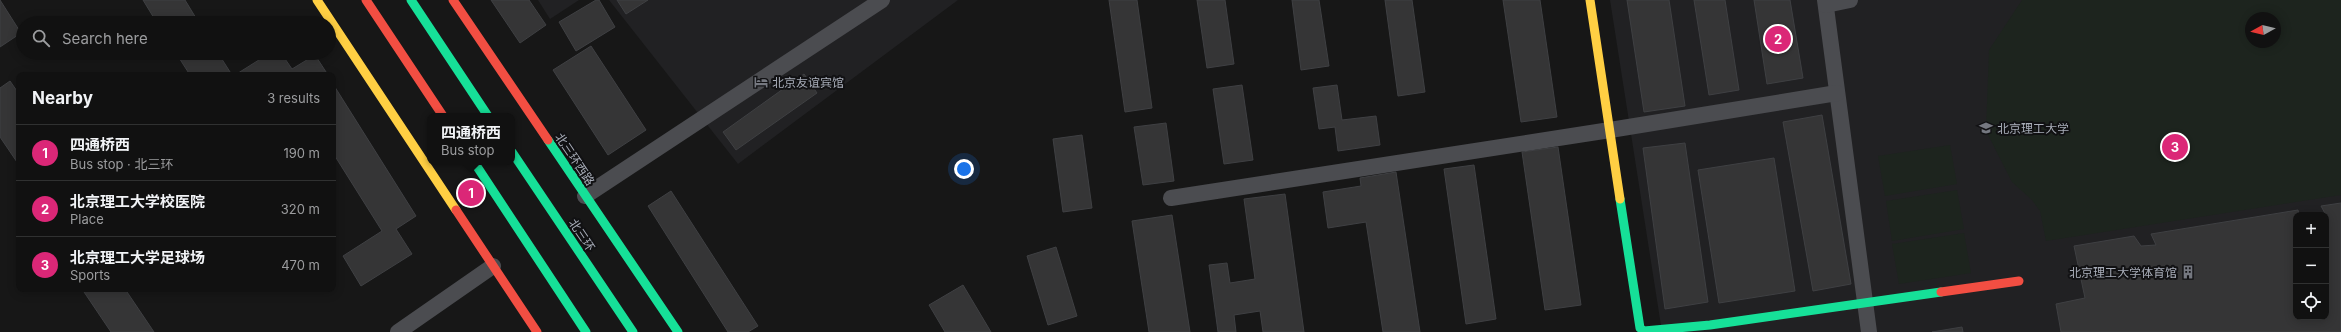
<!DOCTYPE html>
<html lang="en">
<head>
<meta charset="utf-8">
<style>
	body { margin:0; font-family:Inter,"Noto Sans SC",sans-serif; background:#1e1f1f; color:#f1f3f6 }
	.controls { position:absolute; right:12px; bottom:12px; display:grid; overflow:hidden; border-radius:8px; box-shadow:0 2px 10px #0003 }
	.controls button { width:36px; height:36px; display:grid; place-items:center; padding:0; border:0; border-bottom:1px solid #303131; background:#111; color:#f1f3f6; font:20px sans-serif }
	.compass { position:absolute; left:2245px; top:12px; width:36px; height:36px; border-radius:50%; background:#111; box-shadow:0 2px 10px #0003; rotate:262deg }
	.you { position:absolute; left:964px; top:169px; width:14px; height:14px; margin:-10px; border:3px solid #fff; border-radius:50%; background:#1a73e8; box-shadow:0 0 0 6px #1a73e833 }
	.badge { display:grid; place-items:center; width:26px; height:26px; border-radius:50%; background:#db2777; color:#fff; font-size:13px; font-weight:700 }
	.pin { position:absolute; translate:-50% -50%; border:2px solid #fff; box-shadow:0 1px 4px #0006 }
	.popup { position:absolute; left:427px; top:113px; width:88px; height:52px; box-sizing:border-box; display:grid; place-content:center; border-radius:8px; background:#111; filter:drop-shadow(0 1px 3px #0005); font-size:13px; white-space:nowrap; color:#9c9d9f }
	.popup b { font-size:15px; color:#f1f3f6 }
	.popup::after { content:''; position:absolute; left:50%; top:100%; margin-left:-8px; border:8px solid transparent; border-top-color:#111 }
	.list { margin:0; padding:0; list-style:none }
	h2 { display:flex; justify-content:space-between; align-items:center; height:52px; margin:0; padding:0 16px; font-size:17px }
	h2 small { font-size:13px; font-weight:400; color:#9c9d9f }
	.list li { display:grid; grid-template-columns:26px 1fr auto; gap:12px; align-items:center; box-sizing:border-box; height:56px; padding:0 16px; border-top:1px solid #303131 }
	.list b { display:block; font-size:15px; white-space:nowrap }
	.list p { margin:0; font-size:13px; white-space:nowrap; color:#9c9d9f }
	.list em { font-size:13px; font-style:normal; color:#9c9d9f }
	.icon { flex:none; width:22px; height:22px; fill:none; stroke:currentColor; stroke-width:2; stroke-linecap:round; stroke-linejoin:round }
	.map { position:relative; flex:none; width:2341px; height:332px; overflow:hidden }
	.search { position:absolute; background:#111; box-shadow:0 2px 10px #0003; left:16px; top:16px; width:320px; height:44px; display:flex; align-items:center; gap:10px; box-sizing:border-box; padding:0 14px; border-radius:22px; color:#9c9d9f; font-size:15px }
	.panel { position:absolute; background:#111; box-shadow:0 2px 10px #0003; left:16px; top:72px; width:320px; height:220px; border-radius:8px }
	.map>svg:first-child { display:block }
	.built { fill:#212123; fill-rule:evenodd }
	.green { fill:#1d241e; fill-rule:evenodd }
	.building { fill:#353536; stroke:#3f4043 }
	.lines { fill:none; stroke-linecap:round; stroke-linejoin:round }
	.street { stroke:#4b4c50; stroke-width:16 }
	.fast { stroke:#16e098; stroke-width:9 }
	.slow { stroke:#ffcf43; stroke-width:9 }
	.jam { stroke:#f24e42; stroke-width:9 }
	.labels { text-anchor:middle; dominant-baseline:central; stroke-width:4; stroke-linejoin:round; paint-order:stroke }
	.poi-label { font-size:12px; fill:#a8adb8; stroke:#111113; text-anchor:start }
	.street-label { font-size:12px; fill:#a8adb8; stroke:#111113 }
</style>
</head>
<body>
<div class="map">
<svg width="2341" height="332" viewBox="0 0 2341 332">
	<rect width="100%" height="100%" fill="#171717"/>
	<g class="built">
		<polygon points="538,0 579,0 550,19"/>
		<polygon points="609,0 958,0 738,164"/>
		<path d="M1610 0H2341V332H1662ZM2251 18H2275V42H2251ZM2296 215H2326V317H2296Z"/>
	</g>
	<g class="green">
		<path d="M2022 0H2341V195L2046 241 2040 211 2032 200 2012 182 1986 131 1989 50ZM2251 18H2275V42H2251Z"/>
		<polygon points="1950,145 1957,184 1885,196 1878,156"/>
		<polygon points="1957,190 1964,229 1892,241 1886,201"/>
		<polygon points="1964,233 1971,273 1899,284 1892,244"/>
	</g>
	<g class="building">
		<polygon points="0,0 21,33 0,47"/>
		<polygon points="143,0 185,0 199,23 157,23"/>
		<polygon points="491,0 529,0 546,25 520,43"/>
		<polygon points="596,0 599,0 615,27 576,51 559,22"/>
		<polygon points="617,0 648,0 626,14"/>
		<polygon points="1109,0 1137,0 1152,108 1125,112"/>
		<polygon points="1197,0 1225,0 1234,64 1207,68"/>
		<polygon points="1292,0 1319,0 1329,66 1301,70"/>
		<polygon points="1385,0 1412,0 1425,92 1398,96"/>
		<polygon points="1503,0 1540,0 1557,117 1521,122"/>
		<polygon points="1627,0 1669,0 1685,106 1644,112"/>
		<polygon points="1694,0 1725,0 1739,90 1709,95"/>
		<polygon points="1754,0 1790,0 1803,78 1767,84"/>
		<polygon points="591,46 646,130 608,155 553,70"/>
		<polygon points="176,53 218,53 232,75 190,75"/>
		<polygon points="270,53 281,53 292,69 315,55 328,75 235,75"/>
		<polygon points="804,74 817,93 736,150 723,132"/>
		<polygon points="10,81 19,94 19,165 0,137 0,88"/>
		<polygon points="333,84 416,216 396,229 412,254 361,286 343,256 382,231 333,153"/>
		<polygon points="1242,85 1253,160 1224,164 1213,89"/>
		<polygon points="1337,85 1342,120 1376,116 1380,145 1338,151 1335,127 1319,129 1313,88"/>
		<polygon points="1822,115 1851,284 1813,291 1783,122"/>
		<polygon points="1166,123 1174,181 1143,185 1134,127"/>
		<polygon points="1082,135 1092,208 1063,212 1053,139"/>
		<polygon points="1685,143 1708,302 1665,309 1643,148"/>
		<polygon points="1558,147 1581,305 1545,310 1522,152"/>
		<polygon points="1774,158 1795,291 1719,303 1698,170"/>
		<polygon points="1474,165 1496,319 1466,324 1444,169"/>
		<polygon points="1396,172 1420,332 1383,332 1366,222 1328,228 1323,192 1361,186 1360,178"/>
		<polygon points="671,191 758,326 748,332 728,332 648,206"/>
		<polygon points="1285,194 1304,332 1263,332 1260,311 1234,315 1236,332 1218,332 1209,265 1227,263 1230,283 1255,279 1244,199"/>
		<polygon points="2341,203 2341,332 2061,332 2056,304 2085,298 2074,246 2134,236 2141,246 2156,245 2151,234 2298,210 2299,215 2296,215 2296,317 2326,317 2327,217 2321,206"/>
		<polygon points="1172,215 1190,332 1149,332 1132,221"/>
		<polygon points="1056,247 1077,316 1048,325 1027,256"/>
		<polygon points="963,285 991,332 945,332 929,305"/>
		<polygon points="82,289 125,289 154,332 111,332"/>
		<polygon points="1962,327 1963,332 1932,332"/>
	</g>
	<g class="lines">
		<g class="street">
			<polyline points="1825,0 1869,332"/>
			<polyline points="1826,5 1850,0"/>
			<polyline points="585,196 882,0"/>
			<polyline points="1171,198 1610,130 1837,93"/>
			<polyline points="398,332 493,266"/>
		</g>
		<g class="fast">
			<polyline points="411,0 488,116"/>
			<polyline points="548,140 678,332"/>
			<polyline points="512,152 633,332"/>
			<polyline points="474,162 586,332"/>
			<polyline points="1620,199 1640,328 1644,331 1710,325 1941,292"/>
		</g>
		<g class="slow">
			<polyline points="317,0 456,210"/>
			<polyline points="1590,0 1620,199"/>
		</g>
		<g class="jam">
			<polyline points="366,0 443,116"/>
			<polyline points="453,0 548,140"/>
			<polyline points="456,210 537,332"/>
			<polyline points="1941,292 2019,281"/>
		</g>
	</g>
	<defs>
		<g id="hotel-bare" transform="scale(1.08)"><path d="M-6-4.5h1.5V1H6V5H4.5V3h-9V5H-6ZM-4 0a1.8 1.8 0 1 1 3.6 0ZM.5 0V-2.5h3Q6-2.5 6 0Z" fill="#757880" stroke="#111113" stroke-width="2.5" paint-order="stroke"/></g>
		<g id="university-bare" transform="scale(1.08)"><path d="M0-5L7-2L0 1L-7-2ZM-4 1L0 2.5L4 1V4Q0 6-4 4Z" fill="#757880" stroke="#111113" stroke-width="2.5" paint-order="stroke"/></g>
		<g id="building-bare" transform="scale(1.08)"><path d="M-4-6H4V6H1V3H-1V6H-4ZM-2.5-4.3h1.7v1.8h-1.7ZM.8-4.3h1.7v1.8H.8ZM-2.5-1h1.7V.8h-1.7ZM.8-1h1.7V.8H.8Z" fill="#757880" stroke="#111113" stroke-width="2.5" paint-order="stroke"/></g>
	</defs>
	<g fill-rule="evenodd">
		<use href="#hotel-bare" x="761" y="82"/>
		<use href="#university-bare" x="1986" y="128"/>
		<use href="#building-bare" x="2188" y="272"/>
	</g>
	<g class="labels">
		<g class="poi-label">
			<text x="772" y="82">北京友谊宾馆</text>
			<text x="1997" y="128">北京理工大学</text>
			<text x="2177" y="272" text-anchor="end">北京理工大学体育馆</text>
		</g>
		<g class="street-label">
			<text transform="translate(575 159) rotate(56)">北三环西路</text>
			<text transform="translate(582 235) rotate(56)">北三环</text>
		</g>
	</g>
</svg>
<div class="controls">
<button>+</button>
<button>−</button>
<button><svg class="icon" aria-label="locate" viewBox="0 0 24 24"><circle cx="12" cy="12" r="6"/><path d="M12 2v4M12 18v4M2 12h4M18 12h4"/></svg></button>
</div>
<svg class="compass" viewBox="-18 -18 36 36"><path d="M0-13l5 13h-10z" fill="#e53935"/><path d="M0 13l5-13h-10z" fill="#9c9d9f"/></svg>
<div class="you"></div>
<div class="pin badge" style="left:471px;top:193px">1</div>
<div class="popup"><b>四通桥西</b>Bus stop</div>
<div class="pin badge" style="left:1778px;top:39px">2</div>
<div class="pin badge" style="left:2175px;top:147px">3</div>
<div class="search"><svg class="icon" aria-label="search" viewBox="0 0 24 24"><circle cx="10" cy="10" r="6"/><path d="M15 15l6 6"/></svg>Search here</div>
<section class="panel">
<h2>Nearby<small>3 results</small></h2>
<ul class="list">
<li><span class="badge">1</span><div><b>四通桥西</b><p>Bus stop · 北三环</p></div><em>190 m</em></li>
<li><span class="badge">2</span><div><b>北京理工大学校医院</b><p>Place</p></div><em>320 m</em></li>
<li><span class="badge">3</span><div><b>北京理工大学足球场</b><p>Sports</p></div><em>470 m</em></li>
</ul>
</section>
</div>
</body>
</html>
